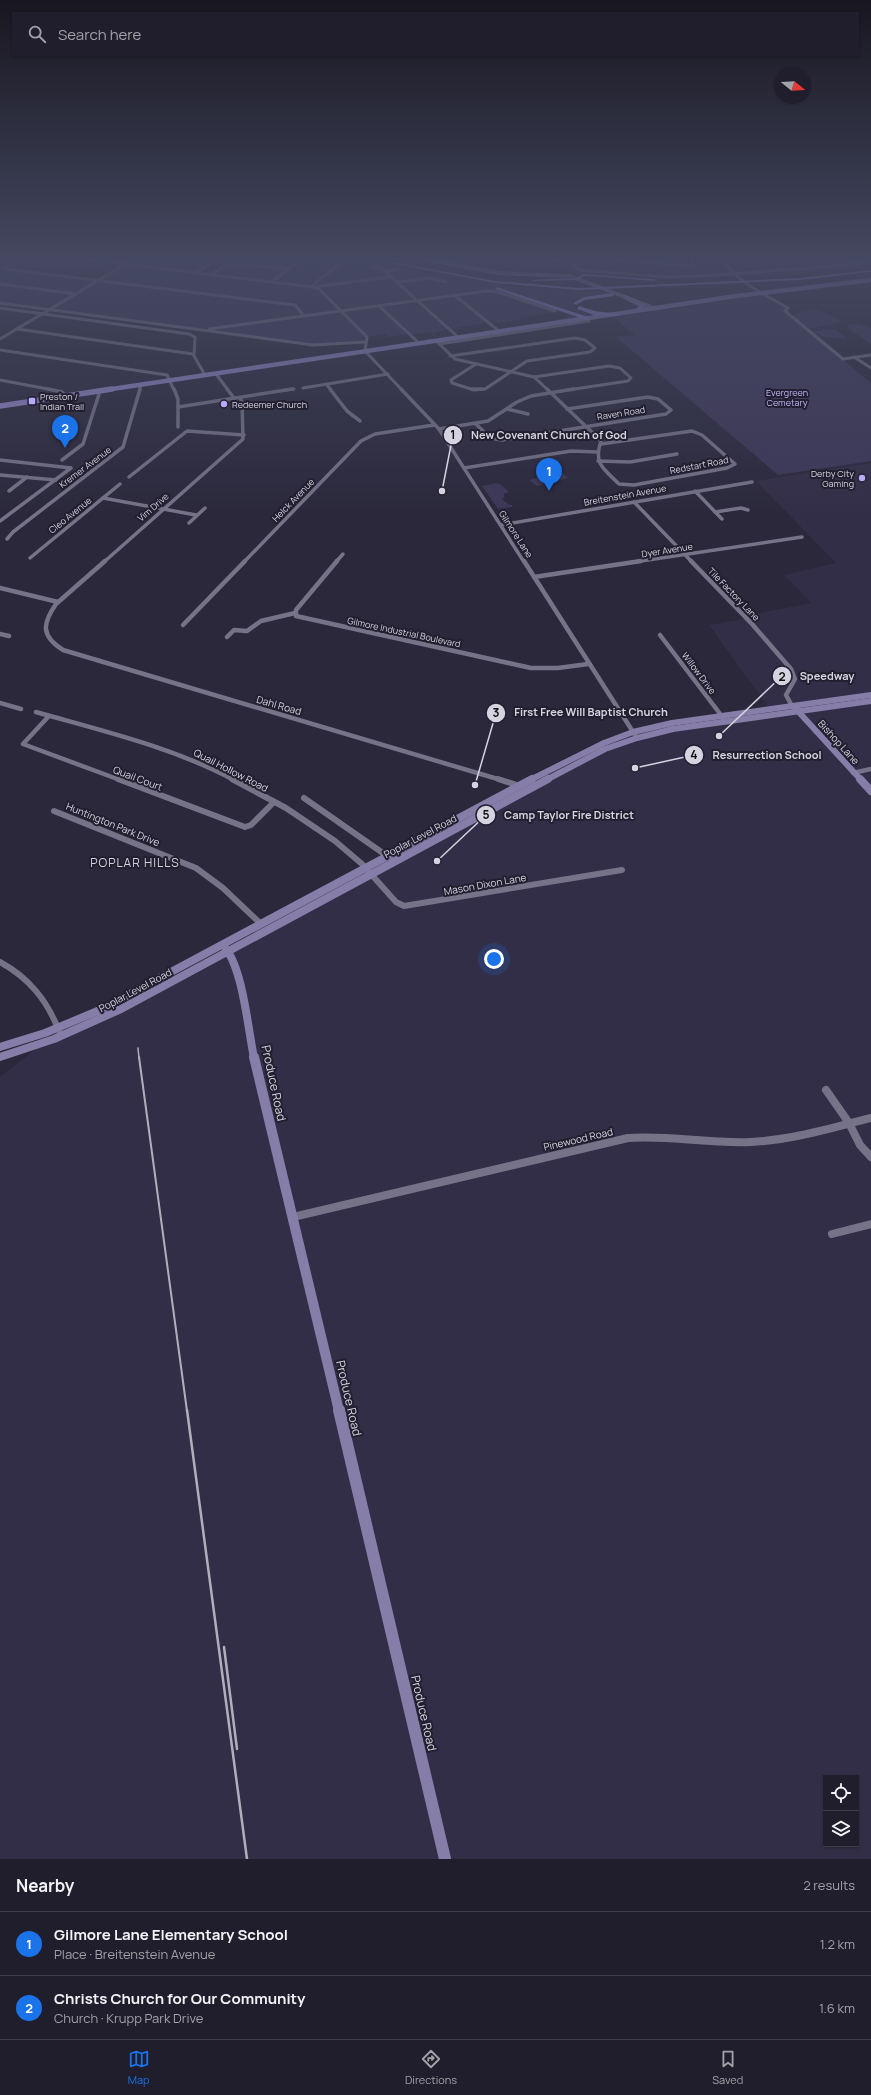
<!DOCTYPE html>
<html lang="en">
<head>
<meta charset="utf-8">
<style>
	body { margin:0; font-family:Manrope,sans-serif; background:#282734; color:#f1f3f6 }
	.controls { position:absolute; right:12px; bottom:12px; display:grid; overflow:hidden; border-radius:0px; box-shadow:0 1px 3px #0004 }
	.controls button { width:36px; height:36px; display:grid; place-items:center; padding:0; border:0; border-bottom:1px solid #3d3c48; background:#201e2c; color:#f1f3f6; font:20px sans-serif }
	.compass { position:absolute; left:775px; top:68px; width:36px; height:36px; border-radius:50%; background:#201e2c; box-shadow:0 1px 3px #0004; rotate:108deg }
	.you { position:absolute; left:494px; top:959px; width:14px; height:14px; margin:-10px; border:3px solid #fff; border-radius:50%; background:#1a73e8; box-shadow:0 0 0 6px #1a73e833 }
	.badge { display:grid; place-items:center; width:26px; height:26px; border-radius:50%; background:#1a73e8; color:#fff; font-size:13px; font-weight:700 }
	.pin { position:absolute; translate:-50% -33px; filter:drop-shadow(0 1px 2px #0008) }
	.pin::after { content:''; position:absolute; top:21px; width:14px; height:12px; background:inherit; clip-path:polygon(0 0,100% 0,50% 100%) }
	.list { margin:0; padding:0; list-style:none }
	h2 { display:flex; justify-content:space-between; align-items:center; height:52px; margin:0; padding:0 16px; font-size:17px }
	h2 small { font-size:13px; font-weight:400; color:#a2a2a9 }
	.list li { display:grid; grid-template-columns:26px 1fr auto; gap:12px; align-items:center; box-sizing:border-box; height:64px; padding:0 16px; border-top:1px solid #3d3c48 }
	.list b { display:block; font-size:15px; white-space:nowrap }
	.list p { margin:0; font-size:13px; white-space:nowrap; color:#a2a2a9 }
	.list em { font-size:13px; font-style:normal; color:#a2a2a9 }
	.icon { flex:none; width:22px; height:22px; fill:none; stroke:currentColor; stroke-width:2; stroke-linecap:round; stroke-linejoin:round }
	.map { position:relative; flex:none; width:871px; height:1859px; overflow:hidden }
	.search { position:absolute; background:#201e2c; box-shadow:0 1px 3px #0004; left:12px; right:12px; top:12px; height:44px; display:flex; align-items:center; gap:10px; box-sizing:border-box; padding:0 14px; border-radius:0px; color:#a2a2a9; font-size:15px }
	.sheet { height:180px; background:#201e2c }
	nav { display:flex; justify-content:space-around; align-items:center; box-sizing:border-box; height:56px; border-top:1px solid #3d3c48; background:#201e2c; font-size:11px; color:#a2a2a9 }
	nav a { display:grid; justify-items:center; gap:2px }
	nav .on { color:#1a73e8 }
	.map>svg:first-child { display:block }
	.built { fill:#332e47; fill-rule:evenodd }
	.green { fill:#3d3758 }
	.lines { fill:none; stroke-linecap:round; stroke-linejoin:round }
	.taxiway { fill:#6e6b7c; fill-rule:evenodd }
	.street-far4 { stroke:#767388; stroke-width:3 }
	.street-far3 { stroke:#767388; stroke-width:3.5 }
	.street-far2 { stroke:#767388; stroke-width:4.5 }
	.street-far1 { stroke:#767388; stroke-width:6 }
	.street { stroke:#767388; stroke-width:8 }
	.secondary-far4 { stroke:#867ea9; stroke-width:4 }
	.secondary-far3 { stroke:#867ea9; stroke-width:6 }
	.secondary-far2 { stroke:#867ea9; stroke-width:8 }
	.secondary-far1 { stroke:#867ea9; stroke-width:10 }
	.secondary { stroke:#867ea9; stroke-width:12 }
	.primary-far1 { stroke:#9589cb; stroke-width:4.5 }
	.primary { stroke:#9589cb; stroke-width:5.5 }
	.highway { fill:#aa97f7; fill-rule:evenodd }
	.rail-far2 { stroke:#b0aebc; stroke-width:1.5 }
	.rail-far1 { stroke:#b0aebc; stroke-width:2 }
	.rail { stroke:#b0aebc; stroke-width:2.5 }
	.poi-dot { fill:#b8abf7; stroke:#221f30; stroke-width:1.5 }
	.labels { text-anchor:middle; dominant-baseline:central; stroke-width:4; stroke-linejoin:round; paint-order:stroke }
	.far-park-label { font-size:9px; fill:#c1b6fb; stroke:#221f30 }
	.far-poi-label { font-size:9px; fill:#d5d3df; stroke:#221f30; text-anchor:start }
	.far-street-label { font-size:9px; fill:#d5d3df; stroke:#221f30 }
	.street-label { font-size:10px; fill:#d5d3df; stroke:#221f30 }
	.quarter-label { font-size:12px; letter-spacing:1px; fill:#d5d3df; stroke:#221f30 }
	.near-street-label { font-size:12px; fill:#d5d3df; stroke:#221f30 }
	.leader { fill:none; stroke:#d5d3df; stroke-width:1.5 }
	.callout-dot { fill:#d5d3df; stroke:#221f30; stroke-width:1.5 }
	.mark-label { font-size:12px; text-anchor:middle; font-weight:bold; fill:#111 }
	.callout-label { font-size:11px; text-anchor:middle; font-weight:bold; fill:#d5d3df; stroke:#221f30; stroke-width:4; stroke-linejoin:round; paint-order:stroke }
</style>
</head>
<body>
<div class="map">
<svg width="871" height="1859" viewBox="0 0 871 1859">
	<rect width="100%" height="100%" fill="#2b283b"/>
	<g class="built">
		<polygon points="519,255 871,255 871,263 813,270 658,279 604,273 569,272"/>
		<path d="M871 463V1859H0V1077L55 1034 103 1013 227 947 519 786 633 732 770 709 709 625 745 619 751 615 811 603 784 575 836 563 756 481ZM826 1778H856V1844H826Z"/>
	</g>
	<g class="green">
		<polygon points="142,255 161,255 213,261 197,272 129,264"/>
		<polygon points="243,255 272,255 301,259 270,281 218,272"/>
		<polygon points="309,255 345,256 346,258 311,285 273,281"/>
		<polygon points="356,257 501,290 580,316 578,318 547,322 572,316 499,292 487,291 497,292 556,312 513,318 528,317 532,320 529,318 490,324 456,296 484,291 418,299 399,283 428,278 442,281 445,284 450,282 431,278 397,281 387,272 403,270 401,268 386,271 382,268 371,266 368,267 379,268 388,276 316,285 316,283 347,258"/>
		<path d="M871 261V265C829 272 786 275 743 277L741 275Z"/>
		<path d="M0 264 30 267C22 272 16 266 7 267L12 268 10 269 97 280 74 293 0 283V267L5 270 6 267H0Z"/>
		<polygon points="125,265 317,288 338,310 304,315 296,305 102,280"/>
		<path d="M432 273 516 287 604 292 611 294C600 296 579 294 572 304L574 308 588 314V316L509 291Z"/>
		<polygon points="390,277 415,299 342,310 318,287"/>
		<polygon points="99,281 294,306 302,315 200,329 52,309"/>
		<polygon points="0,284 73,294 51,308 0,302"/>
		<path d="M764 295 788 308 785 311 792 317C809 303 826 312 842 322L807 329 799 323 871 383V461L778 475 616 337 635 335 613 317Z"/>
		<polygon points="455,297 486,323 450,329 419,300"/>
		<polygon points="417,302 448,329 434,333 436,336 434,336 430,332 411,335 381,306"/>
		<polygon points="378,306 407,334 388,337 385,334 367,337 343,311"/>
		<polygon points="340,312 363,335 364,340 315,344 208,330"/>
		<polygon points="857,324 871,328 871,344 847,328 849,325"/>
		<polygon points="835,329 847,339 823,337 813,331"/>
		<polygon points="557,472 563,473 568,478 537,486 529,480"/>
		<polygon points="496,483 500,484 509,492 504,494 504,498 502,499 509,505 512,505 512,507 498,509 482,486"/>
	</g>
	<g class="lines">
		<polygon class="taxiway" points="791,255 812,255 813,256 810,258 793,258 791,257"/>
		<g class="street-far4">
			<polyline points="51,255 313,287 390,277"/>
			<polyline points="163,255 214,261"/>
			<polyline points="275,255 303,258"/>
			<polyline points="570,255 574,257 574,266 579,270 665,277 703,276 824,267 871,261"/>
			<polyline points="692,255 691,258 694,267"/>
			<path d="M720 255C735 282 763 293 788 308L785 311 843 359 871 355"/>
			<polyline points="346,259 314,284 313,287 319,289 367,337 365,351 402,390"/>
			<polyline points="238,264 287,269"/>
			<polyline points="541,264 553,260 581,257 693,266"/>
			<polyline points="3,267 6,269 295,305 304,316"/>
			<polyline points="372,267 381,268 458,337"/>
			<polyline points="385,271 400,269"/>
			<polyline points="197,272 223,255"/>
			<polyline points="212,274 240,255"/>
			<polyline points="271,282 308,255"/>
			<polyline points="397,282 430,278 446,282"/>
			<polyline points="0,284 76,294"/>
			<polyline points="454,295 499,331"/>
			<polyline points="0,303 313,345 365,342"/>
			<polyline points="379,306 419,343"/>
			<polyline points="0,308 189,334 195,337 194,356 205,375"/>
			<polyline points="17,329 193,354"/>
			<polyline points="209,329 487,291 498,292 555,311"/>
			<polyline points="0,339 141,255"/>
			<polyline points="436,341 455,359 534,377 548,390"/>
			<polyline points="439,344 589,321 586,318"/>
			<polyline points="0,350 167,375 174,390"/>
			<polyline points="450,356 575,338 585,340 595,348 590,352 527,361 485,389 474,390 452,383 451,380 476,364"/>
			<polyline points="854,357 871,368"/>
			<polyline points="216,374 228,390"/>
			<polyline points="534,377 609,366 620,368 631,378 628,381 568,390"/>
			<polyline points="0,380 53,390"/>
			<polyline points="326,384 331,390"/>
			<polyline points="303,388 388,374"/>
			<polyline points="140,390 140,385"/>
			<polyline points="286,390 294,389"/>
		</g>
		<g class="street-far3">
			<polyline points="48,389 62,392 67,396"/>
			<polyline points="174,389 178,399 178,427"/>
			<polyline points="227,389 234,398"/>
			<polyline points="330,389 347,411 360,421"/>
			<polyline points="401,389 439,429 524,562"/>
			<polyline points="472,389 482,389"/>
			<path d="M547 389 601 441C593 464 604 469 619 484L634 485 727 468 735 464 702 435 692 431 601 444"/>
			<polyline points="178,407 292,389"/>
			<polyline points="507,409 528,414"/>
			<polyline points="476,424 490,438 502,440 666,414 671,410 658,399 648,397 567,409"/>
			<polyline points="439,429 488,421 517,402 531,396 574,389"/>
			<polyline points="0,460 71,468 0,521"/>
			<polyline points="62,460 83,444 100,391"/>
			<polyline points="598,461 630,462 677,454"/>
			<polyline points="464,468 571,451 597,452"/>
			<polyline points="0,475 56,480"/>
			<polyline points="129,477 187,431 244,435"/>
			<polyline points="9,491 27,477"/>
			<polyline points="695,491 722,519"/>
			<polyline points="103,498 196,515"/>
			<polyline points="634,502 692,562"/>
			<polyline points="715,512 741,508 748,510"/>
			<polyline points="189,523 205,508"/>
			<polyline points="501,525 752,482"/>
			<polyline points="7,539 13,532 123,447 140,389"/>
			<polyline points="30,558 120,484"/>
			<polyline points="104,562 243,439 242,402 240,398"/>
			<polyline points="244,562 361,441 375,434 434,425"/>
			<polyline points="336,562 343,554"/>
			<polyline points="634,562 802,537"/>
		</g>
		<g class="street-far2">
			<path d="M105 561 56 604C42 624 41 636 63 650L501 780"/>
			<polyline points="337,561 296,610 296,616 531,668 558,668 588,664"/>
			<polyline points="524,561 635,735"/>
			<polyline points="691,561 752,624 791,669 795,679 786,695 792,706"/>
			<polyline points="534,577 641,561"/>
			<polyline points="0,588 58,602"/>
			<polyline points="183,625 245,561"/>
			<polyline points="0,634 9,636"/>
			<polyline points="660,635 724,719"/>
			<polyline points="227,637 234,630 247,631 261,621 295,613"/>
			<polyline points="0,703 21,709"/>
			<path d="M36 712C103 731 172 747 234 780"/>
			<polyline points="48,717 23,744 120,780"/>
			<polyline points="853,773 871,769"/>
		</g>
		<g class="street-far1">
			<polyline points="118,779 245,827 251,825 274,802"/>
			<polyline points="232,779 286,808 335,841 362,864 396,902 404,906 622,870"/>
			<polyline points="498,779 520,786"/>
			<polyline points="304,798 390,858"/>
			<polyline points="54,811 196,868 223,888 261,924"/>
			<path d="M0 962C29 978 47 1000 59 1031"/>
		</g>
		<g class="street">
			<polyline points="826,1090 849,1123 860,1145 871,1157"/>
			<path d="M293 1217 628 1138C669 1135 710 1144 751 1142 792 1140 831 1128 871 1118"/>
			<polyline points="832,1234 871,1224"/>
		</g>
		<polyline class="secondary-far4" points="403,255 499,273 570,276 654,308"/>
		<g class="secondary-far3">
			<polyline points="796,709 861,780"/>
			<polyline points="530,780 604,743 633,732 672,723 871,695"/>
			<polyline points="546,780 605,749 637,738 673,729 871,701"/>
		</g>
		<g class="secondary-far2">
			<polyline points="860,779 871,791"/>
			<path d="M226 949C243 971 248 1029 254 1058"/>
			<polyline points="0,1047 45,1033 100,1010 532,779"/>
			<polyline points="0,1057 54,1039 121,1009 548,779"/>
		</g>
		<polyline class="secondary-far1" points="254,1057 339,1411"/>
		<polyline class="secondary" points="339,1410 445,1859"/>
		<g class="primary-far1">
			<polyline points="625,297 643,306 638,310"/>
			<polyline points="105,390 736,296 871,280"/>
		</g>
		<polyline class="primary" points="0,406 112,389"/>
		<g class="highway">
			<polygon points="347,255 355,255 495,281 579,288 800,278 871,270 871,272 800,280 579,290 495,283"/>
			<polygon points="515,274 541,274 543,275 517,276"/>
			<polygon points="583,274 654,279 656,280 654,281 592,276 584,276 577,280 533,281 531,280 576,278"/>
			<polygon points="497,287 588,317 589,318 584,319 495,289"/>
			<polygon points="612,293 614,296 585,300 576,305 573,303 584,297"/>
			<polygon points="579,306 595,311 619,314 616,316 594,315 577,309"/>
		</g>
		<polyline class="rail-far2" points="138,1048 139,1058"/>
		<polyline class="rail-far1" points="139,1057 187,1411"/>
		<g class="rail">
			<polyline points="187,1410 247,1859"/>
			<polyline points="224,1647 237,1749"/>
		</g>
	</g>
	<linearGradient id="sky" x2="0" y2="1"><stop stop-color="#181620"/><stop offset="0.5" stop-color="#444860"/><stop offset="1" stop-color="#444860" stop-opacity="0"/></linearGradient>
	<rect width="871" height="515" fill="url(#sky)"/>
	<g class="poi-dot">
		<rect x="28" y="397" width="8" height="8" rx="2"/>
		<circle cx="224" cy="404" r="4"/>
		<circle cx="862" cy="478" r="4"/>
	</g>
	<g class="labels">
		<g class="far-park-label">
			<text x="787" y="392">Evergreen<tspan x="787" dy="10">Cemetary</tspan></text>
		</g>
		<g class="far-poi-label">
			<text x="40" y="396">Preston /<tspan x="40" dy="10">Indian Trail</tspan></text>
			<text x="232" y="404">Redeemer Church</text>
			<text x="854" y="473" text-anchor="end">Derby City<tspan x="854" dy="10">Gaming</tspan></text>
		</g>
		<g class="far-street-label">
			<text transform="translate(621 413) rotate(-9)">Raven Road</text>
			<text transform="translate(699 465) rotate(-11)">Redstart Road</text>
			<text transform="translate(85 467) rotate(-37)">Kremer Avenue</text>
			<text transform="translate(625 495) rotate(-10)">Breitenstein Avenue</text>
			<text transform="translate(293 500) rotate(-46)">Helck Avenue</text>
			<text transform="translate(153 507) rotate(-41)">Vim Drive</text>
			<text transform="translate(70 515) rotate(-39)">Cleo Avenue</text>
			<text transform="translate(516 534) rotate(57)">Gilmore Lane</text>
			<text transform="translate(667 550) rotate(-9)">Dyer Avenue</text>
			<text transform="translate(734 594) rotate(46)">Tile Factory Lane</text>
			<text transform="translate(404 632) rotate(12)">Gilmore Industrial Boulevard</text>
			<text transform="translate(699 673) rotate(53)">Willow Drive</text>
		</g>
		<g class="street-label">
			<text transform="translate(279 705) rotate(16)">Dahl Road</text>
			<text transform="translate(839 742) rotate(48)">Bishop Lane</text>
			<text transform="translate(231 770) rotate(27)">Quail Hollow Road</text>
			<text transform="translate(138 778) rotate(21)">Quail Court</text>
			<text transform="translate(113 824) rotate(22)">Huntington Park Drive</text>
			<text transform="translate(420 836) rotate(-28)">Poplar Level Road</text>
			<text transform="translate(485 884) rotate(-10)">Mason Dixon Lane</text>
			<text transform="translate(135 990) rotate(-28)">Poplar Level Road</text>
			<text transform="translate(578 1139) rotate(-13)">Pinewood Road</text>
		</g>
		<g class="quarter-label">
			<text x="135" y="862">POPLAR HILLS</text>
		</g>
		<g class="near-street-label">
			<text transform="translate(274 1083) rotate(78)">Produce Road</text>
			<text transform="translate(349 1398) rotate(77)">Produce Road</text>
			<text transform="translate(424 1713) rotate(77)">Produce Road</text>
		</g>
	</g>
	<path class="leader" d="M442 491L453 435M719 736L782 676M475 785L496 713M635 768L694 755M437 861L486 815"/>
	<g class="callout-dot">
		<circle cx="442" cy="491" r="4"/>
		<circle cx="719" cy="736" r="4"/>
		<circle cx="475" cy="785" r="4"/>
		<circle cx="635" cy="768" r="4"/>
		<circle cx="437" cy="861" r="4"/>
		<circle cx="453" cy="435" r="10"/>
		<circle cx="782" cy="676" r="10"/>
		<circle cx="496" cy="713" r="10"/>
		<circle cx="694" cy="755" r="10"/>
		<circle cx="486" cy="815" r="10"/>
	</g>
	<g class="mark-label">
		<text x="453" y="439">1</text>
		<text x="782" y="681">2</text>
		<text x="496" y="717">3</text>
		<text x="694" y="759">4</text>
		<text x="486" y="819">5</text>
	</g>
	<g class="callout-label">
		<text x="549" y="439">New Covenant Church of God</text>
		<text x="827" y="680">Speedway</text>
		<text x="591" y="716">First Free Will Baptist Church</text>
		<text x="767" y="759">Resurrection School</text>
		<text x="569" y="819">Camp Taylor Fire District</text>
	</g>
</svg>
<div class="controls">
<button><svg class="icon" aria-label="locate" viewBox="0 0 24 24"><circle cx="12" cy="12" r="6"/><path d="M12 2v4M12 18v4M2 12h4M18 12h4"/></svg></button>
<button><svg class="icon" aria-label="layers" viewBox="0 0 24 24"><path d="M12 4l9 5-9 5-9-5zM3 14l9 5 9-5"/></svg></button>
</div>
<svg class="compass" viewBox="-18 -18 36 36"><path d="M0-13l5 13h-10z" fill="#e53935"/><path d="M0 13l5-13h-10z" fill="#a2a2a9"/></svg>
<div class="you"></div>
<div class="pin badge" style="left:549px;top:491px">1</div>
<div class="pin badge" style="left:65px;top:448px">2</div>
<div class="search"><svg class="icon" aria-label="search" viewBox="0 0 24 24"><circle cx="10" cy="10" r="6"/><path d="M15 15l6 6"/></svg>Search here</div>
</div>
<section class="sheet">
<h2>Nearby<small>2 results</small></h2>
<ul class="list">
<li><span class="badge">1</span><div><b>Gilmore Lane Elementary School</b><p>Place · Breitenstein Avenue</p></div><em>1.2 km</em></li>
<li><span class="badge">2</span><div><b>Christs Church for Our Community</b><p>Church · Krupp Park Drive</p></div><em>1.6 km</em></li>
</ul>
</section>
<nav>
<a class="on"><svg class="icon" aria-label="map" viewBox="0 0 24 24"><path d="M3 6l6-2 6 2 6-2v14l-6 2-6-2-6 2zM9 4v14M15 6v14"/></svg>Map</a>
<a><svg class="icon" aria-label="directions" viewBox="0 0 24 24"><path d="M12 3l9 9-9 9-9-9zM9 14v-3h6M13 9l2 2-2 2"/></svg>Directions</a>
<a><svg class="icon" aria-label="saved" viewBox="0 0 24 24"><path d="M7 4h10v16l-5-4-5 4z"/></svg>Saved</a>
</nav>
</body>
</html>
